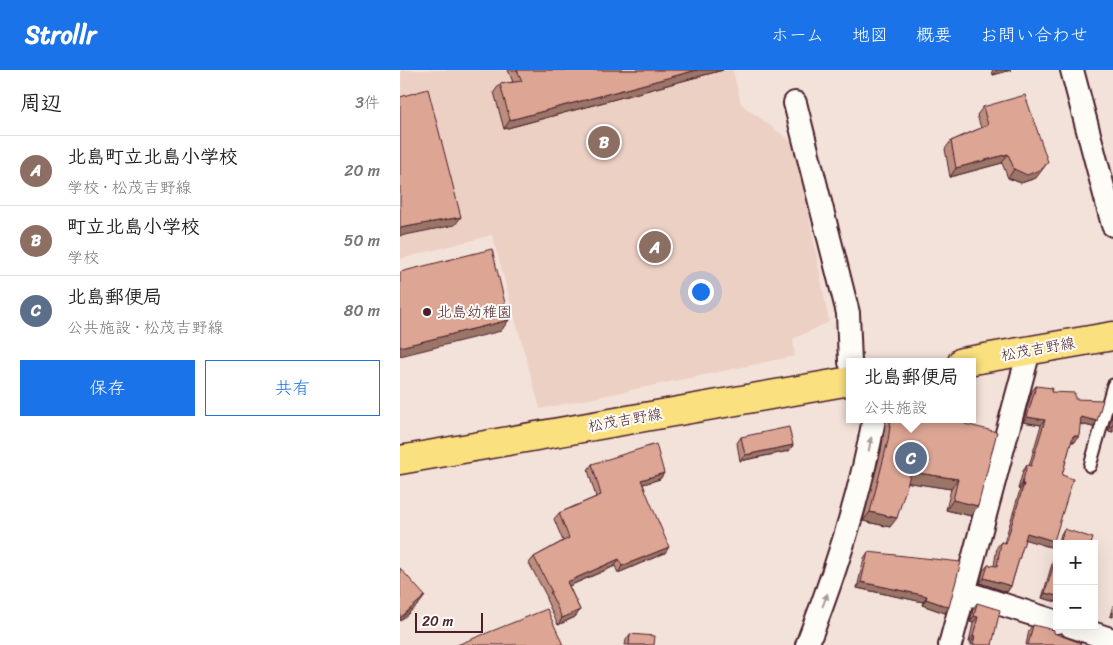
<!DOCTYPE html>
<html lang="ja">
<head>
<meta charset="utf-8">
<style>
	body { margin:0; font-family:Sriracha,"Klee One",sans-serif; background:#f2f2f2; color:#222 }
	.controls { position:absolute; right:15px; bottom:15px; display:grid; overflow:hidden; border-radius:0px; box-shadow:0 5px 20px #0002 }
	.controls button { width:45px; height:45px; display:grid; place-items:center; padding:0; border:0; border-bottom:1px solid #e0e0e0; background:#fff; color:#222; font:25px sans-serif }
	.scale { position:absolute; left:15px; bottom:12px; width:68px; box-sizing:border-box; padding-left:5px; border:2px solid #4a1f2b; border-top:0; font-size:14px; line-height:18px; white-space:nowrap; color:#4a1f2b; -webkit-text-stroke:4px #fdfcf7; paint-order:stroke }
	.you { position:absolute; left:300px; top:221px; width:18px; height:18px; margin:-12px; border:4px solid #fff; border-radius:50%; background:#1a73e8; box-shadow:0 0 0 8px #1a73e833 }
	.badge { display:grid; place-items:center; width:32px; height:32px; border-radius:50%; background:#1a73e8; color:#fff; font-size:16px; font-weight:700 }
	.pin { position:absolute; translate:-50% -50%; border:2px solid #fff; box-shadow:0 1px 5px #0006 }
	.popup { position:absolute; left:446px; top:288px; width:130px; height:65px; box-sizing:border-box; display:grid; place-content:center; border-radius:0px; background:#fff; filter:drop-shadow(0 1px 4px #0005); font-size:16px; white-space:nowrap; color:#767676 }
	.popup b { font-size:19px; color:#222 }
	.popup::after { content:''; position:absolute; left:50%; top:100%; margin-left:-10px; border:10px solid transparent; border-top-color:#fff }
	.list { margin:0; padding:0; list-style:none }
	h2 { display:flex; justify-content:space-between; align-items:center; height:65px; margin:0; padding:0 20px; font-size:21px }
	h2 small { font-size:16px; font-weight:400; color:#767676 }
	.list li { display:grid; grid-template-columns:32px 1fr auto; gap:15px; align-items:center; box-sizing:border-box; height:70px; padding:0 20px; border-top:1px solid #e0e0e0 }
	.list b { display:block; font-size:19px; white-space:nowrap }
	.list p { margin:0; font-size:16px; white-space:nowrap; color:#767676 }
	.list em { font-size:16px; font-style:normal; color:#767676 }
	.actions { display:flex; gap:10px; padding:15px 20px }
	.actions a { flex:1; padding:11px 0; border:1px solid #1a73e8; border-radius:0px; text-align:center; font-size:18px; color:#1a73e8 }
	.actions .main { background:#1a73e8; color:#fff }
	.map { position:relative; flex:none; width:713px; height:575px; overflow:hidden }
	header { display:flex; align-items:center; gap:30px; box-sizing:border-box; height:70px; padding:0 25px; background:#1a73e8; color:#fff }
	header strong { font-size:24px }
	nav { display:flex; gap:28px; margin-inline-start:auto; font-size:18px }
	main { display:flex }
	aside { flex:1; background:#fff }
	.map>svg:first-child { display:block }
	.built { fill:#ecd0c4 }
	.lines { fill:none; stroke-linecap:round; stroke-linejoin:round }
	.service-casing { stroke:#4a1f2b; stroke-width:15 }
	.minor-casing { stroke:#4a1f2b; stroke-width:26 }
	.primary-casing { stroke:#4a1f2b; stroke-width:31 }
	.service { stroke:#fdfcf7; stroke-width:11 }
	.minor { stroke:#fdfcf7; stroke-width:22 }
	.primary { stroke:#fbe080; stroke-width:28 }
	.wall { fill:#bd8e7f; stroke:#4a1f2b }
	.shaded-wall { fill:#9a7468; stroke:#4a1f2b }
	.building { fill:#dca594; stroke:#4a1f2b }
	.oneway { fill:#ac999b }
	.poi-dot { fill:#4a1f2b; stroke:#fdfcf7; stroke-width:2 }
	.labels { text-anchor:middle; dominant-baseline:central; stroke-width:4; stroke-linejoin:round; paint-order:stroke }
	.poi-label { font-size:15px; fill:#4a1f2b; stroke:#fdfcf7; text-anchor:start }
	.street-label { font-size:15px; fill:#4a1f2b; stroke:#fdfcf7 }
</style>
</head>
<body>
<header>
<strong>Strollr</strong>
<nav><a>ホーム</a><a>地図</a><a>概要</a><a>お問い合わせ</a></nav>
</header>
<main>
<aside>
<h2>周辺<small>3件</small></h2>
<ul class="list">
<li><span class="badge" style="background:#8d6e63">A</span><div><b>北島町立北島小学校</b><p>学校 · 松茂吉野線</p></div><em>20 m</em></li>
<li><span class="badge" style="background:#8d6e63">B</span><div><b>町立北島小学校</b><p>学校</p></div><em>50 m</em></li>
<li><span class="badge" style="background:#5c6f8a">C</span><div><b>北島郵便局</b><p>公共施設 · 松茂吉野線</p></div><em>80 m</em></li>
</ul>
<div class="actions"><a class="main">保存</a><a>共有</a></div>
</aside>
<div class="map">
<svg width="713" height="575" viewBox="0 0 713 575">
	<rect width="100%" height="100%" fill="#f3e2d9"/>
	<filter id="ink" filterUnits="userSpaceOnUse"><feTurbulence type="fractalNoise" baseFrequency=".02" numOctaves="2"/><feDisplacementMap in="SourceGraphic" scale="10" xChannelSelector="R" yChannelSelector="G"/><feConvolveMatrix kernelMatrix="1 2 1 2 8 2 1 2 1" color-interpolation-filters="sRGB"/></filter>
	<g filter="url(#ink)">
		<polygon class="built" points="1,0 333,0 341,34 396,75 429,252 393,269 395,286 140,339 92,165 0,189"/>
		<g class="lines">
			<g class="service-casing">
				<polyline id="service" points="690,396 713,315"/>
			</g>
			<g class="minor-casing">
				<g id="minor">
					<polyline points="672,0 713,155"/>
					<polyline points="395,33 448,243 450,292"/>
					<polyline points="564,522 657,552"/>
					<polyline points="671,556 713,570"/>
					<path d="M407 575C436 501 460 427 474 349"/>
					<polyline points="550,575 629,281"/>
				</g>
			</g>
			<g class="primary-casing">
				<g id="primary">
					<polyline points="562,292 713,266"/>
					<polyline points="0,390 450,311"/>
				</g>
			</g>
			<use href="#service" class="service"/>
			<use href="#minor" class="minor"/>
			<use href="#primary" class="primary"/>
		</g>
		<g class="wall">
			<polygon points="108,0 323,0 104,59 94,22 100,14 113,12"/>
			<polygon points="592,0 611,0 593,5"/>
			<polygon points="583,37 636,108 621,113 608,108 602,93 550,107 545,79 551,71 581,58 577,45"/>
			<polygon points="636,316 651,322 675,329 693,357 680,354 675,372 671,372 662,405 654,471 650,477 625,469 611,516 607,522 580,513 583,501 588,495 594,496 597,477 601,472 604,473 620,420 618,419 623,401 627,395 629,396 641,355 623,352 632,321"/>
			<polygon points="713,343 713,362 708,361"/>
			<polygon points="486,349 566,349 565,354 571,446 546,440 551,419 507,412 490,457 463,451 481,381"/>
			<polygon points="341,367 393,375 389,381 340,391 337,373"/>
			<polygon points="192,394 264,403 260,409 243,414 265,483 218,503 215,496 169,516 180,540 175,547 158,555 146,529 147,527 129,493 134,487 163,471 154,449 159,443 196,427 188,400"/>
			<polygon points="664,459 691,474 658,474 661,464"/>
			<polygon points="657,477 657,532 642,528"/>
			<polygon points="468,482 549,537 545,543 522,535 523,532 457,518 464,488"/>
			<polygon points="577,533 592,575 571,575 571,573 569,572 573,553 570,552 573,539"/>
			<polygon points="713,535 713,547 710,546"/>
			<polygon points="633,555 654,563 680,575 626,575 629,560"/>
			<polygon points="230,564 254,575 225,575 226,570"/>
		</g>
		<g class="shaded-wall">
			<polygon points="297,0 323,0 104,59 110,50"/>
			<polygon points="597,0 611,0 593,5"/>
			<polygon points="608,84 602,93 550,107 556,98"/>
			<polygon points="648,92 636,108 621,113 608,108 614,99"/>
			<polygon points="61,147 55,155 0,166 0,158"/>
			<polygon points="109,250 101,261 0,286 0,277"/>
			<polygon points="627,347 645,350 641,355 623,352"/>
			<polygon points="681,347 697,351 693,357 677,353"/>
			<polygon points="712,355 713,355 713,362 708,361"/>
			<polygon points="673,366 679,366 675,372 669,371"/>
			<polygon points="393,375 389,381 340,391 345,385"/>
			<polygon points="511,402 558,409 551,419 504,412"/>
			<polygon points="264,403 260,409 237,416 241,410"/>
			<polygon points="622,414 624,414 620,420 618,419"/>
			<polygon points="553,430 578,436 571,446 546,440"/>
			<polygon points="470,442 497,448 490,457 463,451"/>
			<polygon points="627,463 654,471 650,477 623,469"/>
			<polygon points="269,477 265,483 218,503 222,496"/>
			<polygon points="219,489 215,496 162,519 167,512"/>
			<polygon points="584,508 611,516 607,522 580,513"/>
			<polygon points="461,512 527,526 523,532 457,518"/>
			<polygon points="645,523 657,526 657,532 642,528"/>
			<polygon points="25,526 19,534 0,551 0,548"/>
			<polygon points="526,529 549,537 545,543 522,535"/>
			<polygon points="180,540 175,547 158,555 162,548"/>
			<polygon points="713,542 713,547 710,546"/>
			<polygon points="574,546 578,547 573,553 570,552"/>
			<polygon points="573,566 575,567 571,573 569,572"/>
		</g>
		<g class="building">
			<polygon points="117,0 297,0 110,50 100,14 122,11"/>
			<polygon points="28,19 61,147 0,158 0,27"/>
			<polygon points="625,25 648,92 642,99 627,105 614,99 608,84 556,98 551,71 588,55 583,37"/>
			<polygon points="92,179 109,250 0,277 0,202"/>
			<polygon points="636,316 652,318 651,322 675,323 675,329 703,330 697,351 681,347 679,366 673,366 662,405 673,409 654,471 627,463 611,516 584,508 588,495 597,496 601,472 606,473 624,414 622,414 627,395 631,396 645,350 627,347"/>
			<polygon points="491,349 566,349 565,354 597,362 578,436 553,430 558,409 511,402 497,448 470,442 488,371"/>
			<polygon points="389,357 393,375 345,385 341,367"/>
			<polygon points="256,374 264,403 241,410 269,477 222,496 219,489 167,512 180,540 162,548 150,522 152,522 134,487 169,468 159,443 201,425 192,394"/>
			<polygon points="664,459 693,468 691,474 660,474"/>
			<polygon points="468,482 561,492 549,537 526,529 527,526 461,512"/>
			<polygon points="657,484 657,526 645,523"/>
			<polygon points="0,498 25,526 0,548"/>
			<polygon points="577,533 600,540 592,575 573,575 575,567 573,566 578,547 574,546"/>
			<polygon points="147,539 163,575 57,575"/>
			<polygon points="633,555 654,560 654,563 681,573 680,575 628,575"/>
			<polygon points="230,564 255,566 254,575 229,575"/>
		</g>
		<defs><path id="oneway-solid" d="M-6-.8H1V-3.2L6.5 0L1 3.2V.8H-6Z" transform="scale(1.25)"/></defs>
		<g class="oneway">
			<use href="#oneway-solid" transform="translate(470 374) rotate(-80)"/>
			<use href="#oneway-solid" transform="translate(425 530) rotate(-69)"/>
		</g>
	</g>
	<circle class="poi-dot" cx="27" cy="242" r="5"/>
	<g class="labels">
		<g class="poi-label">
			<text x="37" y="242">北島幼稚園</text>
		</g>
		<g class="street-label">
			<text transform="translate(638 279) rotate(-10)">松茂吉野線</text>
			<text transform="translate(225 350) rotate(-10)">松茂吉野線</text>
		</g>
	</g>
</svg>
<div class="controls">
<button>+</button>
<button>−</button>
</div>
<div class="scale">20 m</div>
<div class="you"></div>
<div class="pin badge" style="left:255px;top:177px;background:#8d6e63">A</div>
<div class="pin badge" style="left:204px;top:72px;background:#8d6e63">B</div>
<div class="pin badge" style="left:511px;top:388px;background:#5c6f8a">C</div>
<div class="popup"><b>北島郵便局</b>公共施設</div>
</div>
</main>
</body>
</html>
